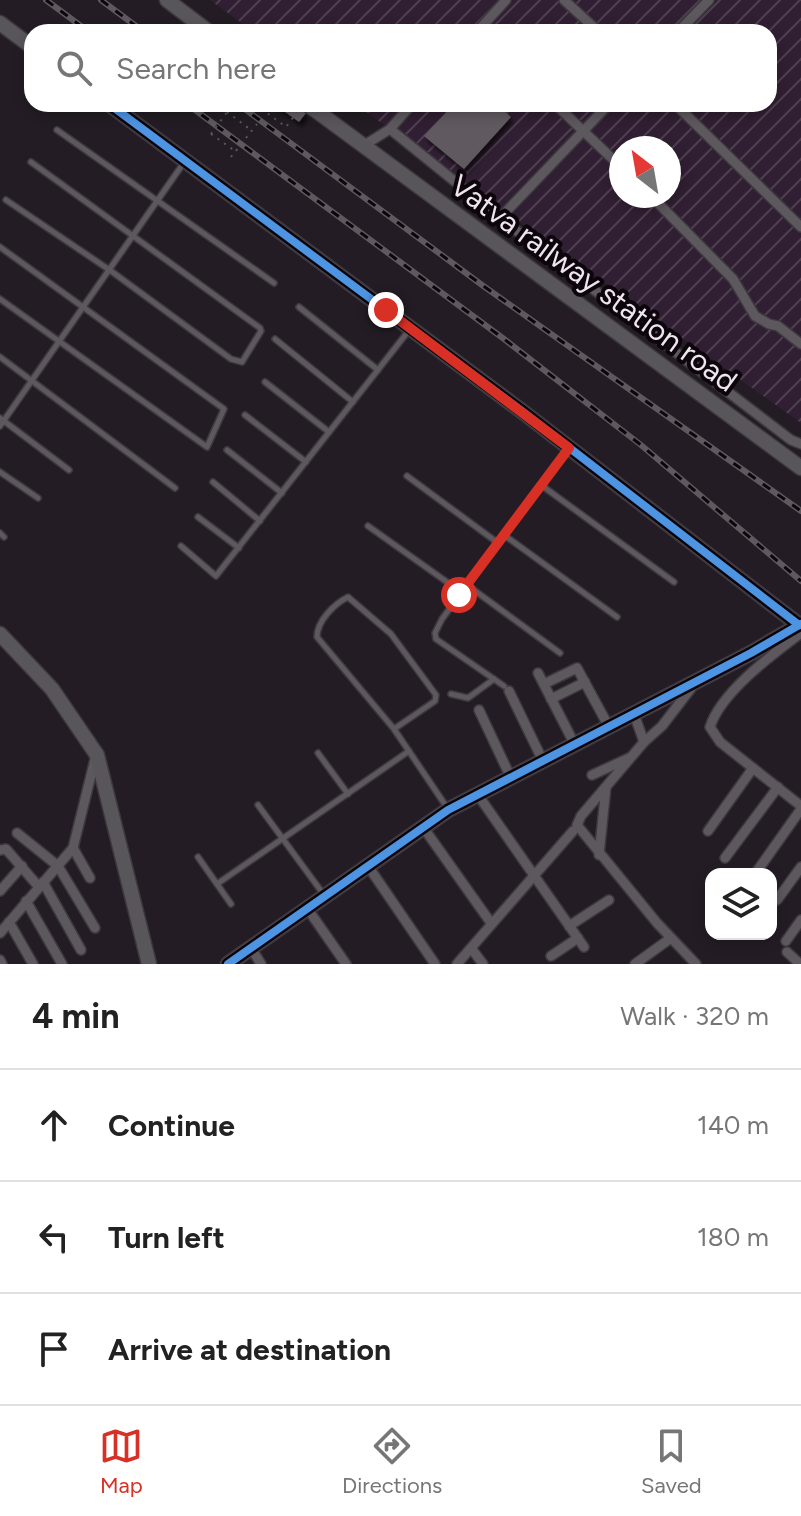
<!DOCTYPE html>
<html lang="en">
<head>
<meta charset="utf-8">
<style>
	body { margin:0; font-family:Figtree,sans-serif; background:#f2f2f2; color:#222 }
	.controls { position:absolute; right:24px; bottom:24px; display:grid; overflow:hidden; border-radius:16px; box-shadow:0 4px 12px #0003 }
	.controls button { width:72px; height:72px; display:grid; place-items:center; padding:0; border:0; border-bottom:2px solid #e0e0e0; background:#fff; color:#222; font:40px sans-serif }
	.compass { position:absolute; left:609px; top:136px; width:72px; height:72px; border-radius:50%; background:#fff; box-shadow:0 4px 12px #0003; rotate:329deg }
	.stop { position:absolute; width:24px; height:24px; margin:-18px; border:6px solid #d93025; border-radius:50%; background:#fff }
	.stop.end { background:#d93025; border-color:#fff; box-shadow:0 2px 8px #0008 }
	.list { margin:0; padding:0; list-style:none }
	h2 { display:flex; justify-content:space-between; align-items:center; height:104px; margin:0; padding:0 32px; font-size:34px }
	h2 small { font-size:26px; font-weight:400; color:#767676 }
	.list li { display:grid; grid-template-columns:52px 1fr auto; gap:24px; align-items:center; box-sizing:border-box; height:112px; padding:0 32px; border-top:2px solid #e0e0e0 }
	.list b { display:block; font-size:30px; white-space:nowrap }
	.list em { font-size:26px; font-style:normal; color:#767676 }
	.icon { flex:none; width:44px; height:44px; fill:none; stroke:currentColor; stroke-width:2; stroke-linecap:round; stroke-linejoin:round }
	.map { position:relative; flex:none; width:801px; height:964px; overflow:hidden }
	.search { position:absolute; background:#fff; box-shadow:0 4px 12px #0003; left:24px; right:24px; top:24px; height:88px; display:flex; align-items:center; gap:20px; box-sizing:border-box; padding:0 28px; border-radius:24px; color:#767676; font-size:30px }
	.sheet { height:440px; background:#fff }
	nav { display:flex; justify-content:space-around; align-items:center; box-sizing:border-box; height:112px; border-top:2px solid #e0e0e0; background:#fff; font-size:22px; color:#767676 }
	nav a { display:grid; justify-items:center; gap:4px }
	nav .on { color:#d93025 }
	.map>svg:first-child { display:block }
	.industrial { fill:url(#industrial-furrows); fill-rule:evenodd }
	.building { fill:#605a61; filter:url(#shadow) }
	.lines { fill:none; stroke-linecap:round; stroke-linejoin:round }
	.lane-casing { stroke:#3d373e; stroke-width:8 }
	.street-casing { stroke:#3d373e; stroke-width:12 }
	.secondary-casing { stroke:#3d373e; stroke-width:17 }
	.path { stroke:#5c575c; stroke-width:2; stroke-dasharray:2 6; stroke-linecap:butt }
	.lane { stroke:#5d575e; stroke-width:5 }
	.street { stroke:#5d575e; stroke-width:9 }
	.secondary { stroke:#58565b; stroke-width:14 }
	.rail-casing { stroke:#5e585f; stroke-width:6 }
	.rail { stroke:#0c060c; stroke-width:3; stroke-dasharray:9; stroke-linecap:butt }
	.path-bridge { stroke:#5c575c; stroke-width:2; stroke-dasharray:2 6; stroke-linecap:butt }
	.cycleway-casing { stroke:#0c060c; stroke-width:13 }
	.cycleway { stroke:#4d94e3; stroke-width:8 }
	.route { stroke:#d93025; stroke-width:10 }
	.labels { text-anchor:middle; dominant-baseline:central; stroke-width:8; stroke-linejoin:round; paint-order:stroke }
	.street-label { font-size:30px; fill:#efe5f0; stroke:#0c060c }
</style>
</head>
<body>
<div class="map">
<svg width="801" height="964" viewBox="0 0 801 964">
	<defs>
		<pattern id="industrial-furrows" width="10" height="10" patternUnits="userSpaceOnUse" patternTransform="scale(2)"><rect width="10" height="10" fill="#301f32"/><path d="M-1 1l2-2M0 10L10 0M9 11l2-2" fill="none" stroke="#4e3f50"/></pattern>
		<filter id="shadow"><feDropShadow dx="3" dy="5" stdDeviation="2" flood-color="#0009"/></filter>
	</defs>
	<rect width="100%" height="100%" fill="#231c24"/>
	<path class="industrial" d="M210 0H801V423L355 104H769V32H254ZM621 148H669V196H621Z"/>
	<g class="building">
		<polygon points="274,104 294,104 306,113 299,122"/>
		<polygon points="454,104 496,104 511,117 464,169 424,136"/>
	</g>
	<g class="lines">
		<g class="lane-casing">
			<g id="lane">
				<polyline points="57,130 274,283"/>
				<polyline points="6,200 111,271 231,359 242,362 261,331 260,328 31,162"/>
				<polyline points="0,247 224,409 207,447 0,299"/>
				<polyline points="299,307 378,370"/>
				<polyline points="275,339 353,402"/>
				<polyline points="0,357 175,488"/>
				<polyline points="265,382 329,432"/>
				<polyline points="245,415 306,462"/>
				<polyline points="0,418 69,470"/>
				<polyline points="0,426 185,161"/>
				<polyline points="227,450 282,493"/>
				<polyline points="0,472 38,498"/>
				<polyline points="407,476 498,543"/>
				<polyline points="213,482 260,521"/>
				<polyline points="541,485 674,582"/>
				<polyline points="198,517 239,548"/>
				<polyline points="368,526 461,592"/>
				<polyline points="0,533 4,537"/>
				<polyline points="504,535 617,617"/>
				<polyline points="181,546 216,576 410,329"/>
				<polyline points="467,585 560,653"/>
				<polyline points="504,686 436,639 435,633 442,619 567,450"/>
				<polyline points="451,694 468,698 494,679"/>
				<path d="M394 729 435 701 436 695 391 634 348 597C334 604 317 621 317 637L394 729 448 809"/>
				<polyline points="318,753 348,794"/>
				<polyline points="258,805 324,895"/>
				<polyline points="198,857 231,904"/>
				<polyline points="217,884 409,751"/>
			</g>
		</g>
		<g class="street-casing">
			<g id="street">
				<polyline points="564,0 599,32"/>
				<polyline points="477,32 506,0"/>
				<polyline points="678,32 709,0"/>
				<polyline points="555,104 621,167"/>
				<polyline points="675,104 801,227"/>
				<polyline points="390,129 500,218 791,440 801,444"/>
				<polyline points="363,146 390,129 412,104"/>
				<polyline points="651,196 733,279 755,316 769,324 778,326 801,344"/>
				<polyline points="500,218 609,104"/>
				<path d="M801 633C773 654 721 692 710 727L720 742 801 806"/>
				<polyline points="538,673 575,745"/>
				<polyline points="544,684 577,668 609,727"/>
				<polyline points="692,687 662,726 644,742 581,816 577,825 657,923 696,964"/>
				<polyline points="509,691 543,761"/>
				<polyline points="551,699 585,682"/>
				<polyline points="479,710 511,778"/>
				<polyline points="634,714 644,742"/>
				<polyline points="592,775 629,758"/>
				<polyline points="478,795 584,947"/>
				<polyline points="423,827 491,923"/>
				<polyline points="708,831 753,768"/>
				<polyline points="17,833 58,866 95,928"/>
				<polyline points="73,848 90,878"/>
				<polyline points="0,850 6,849 39,887"/>
				<polyline points="599,855 606,787"/>
				<polyline points="725,858 778,787"/>
				<polyline points="368,866 435,964"/>
				<polyline points="755,874 801,809"/>
				<polyline points="43,882 81,950"/>
				<polyline points="0,891 22,866"/>
				<polyline points="777,900 801,867"/>
				<polyline points="26,901 62,964"/>
				<polyline points="307,908 346,964"/>
				<polyline points="9,922 33,964"/>
				<polyline points="569,926 609,900"/>
				<polyline points="0,933 73,848 95,759"/>
				<polyline points="786,941 801,920"/>
				<polyline points="251,948 261,964"/>
				<polyline points="471,948 483,964"/>
				<polyline points="787,952 800,964"/>
				<polyline points="551,956 578,938"/>
				<polyline points="0,960 2,964"/>
				<polyline points="457,964 573,831"/>
				<polyline points="635,964 671,938"/>
			</g>
		</g>
		<g class="secondary-casing">
			<g id="secondary">
				<polyline points="167,0 209,32"/>
				<polyline points="0,23 32,47"/>
				<polyline points="109,104 523,412 799,625"/>
				<polyline points="307,104 801,468"/>
				<polyline points="0,634 52,689 97,755 149,964"/>
				<polyline points="228,964 448,810 751,653 801,624"/>
			</g>
		</g>
		<g class="path">
			<polyline points="255,104 286,127 298,111"/>
			<polyline points="227,112 251,130"/>
			<polyline points="211,134 235,151"/>
			<polyline points="246,138 257,124"/>
			<polyline points="231,157 239,147"/>
		</g>
		<use href="#lane" class="lane"/>
		<use href="#street" class="street"/>
		<use href="#secondary" class="secondary"/>
		<g class="rail-casing">
			<g id="rail">
				<polyline points="46,0 89,32"/>
				<polyline points="101,0 144,32"/>
				<polyline points="187,104 504,339 641,445 801,581"/>
				<polyline points="238,104 482,285 801,511"/>
			</g>
		</g>
		<use href="#rail" class="rail"/>
		<polyline class="path-bridge" points="211,134 233,104"/>
		<g class="cycleway-casing">
			<g id="cycleway">
				<polyline points="109,104 523,412 799,625"/>
				<polyline points="228,964 448,810 751,653 801,624"/>
			</g>
		</g>
		<use href="#cycleway" class="cycleway"/>
	</g>
	<g class="lines">
		<polyline class="route" points="386,310 569,448 459,595"/>
	</g>
	<g class="labels">
		<g class="street-label">
			<text transform="translate(594 283) rotate(36)">Vatva railway station road</text>
		</g>
	</g>
</svg>
<div class="controls">
<button><svg class="icon" aria-label="layers" viewBox="0 0 24 24"><path d="M12 4l9 5-9 5-9-5zM3 14l9 5 9-5"/></svg></button>
</div>
<svg class="compass" viewBox="-18 -18 36 36"><path d="M0-13l5 13h-10z" fill="#e53935"/><path d="M0 13l5-13h-10z" fill="#767676"/></svg>
<div class="stop" style="left:459px;top:595px"></div>
<div class="stop end" style="left:386px;top:310px"></div>
<div class="search"><svg class="icon" aria-label="search" viewBox="0 0 24 24"><circle cx="10" cy="10" r="6"/><path d="M15 15l6 6"/></svg>Search here</div>
</div>
<section class="sheet">
<h2>4 min<small>Walk · 320 m</small></h2>
<ul class="list">
<li><svg class="icon" aria-label="ahead" viewBox="0 0 24 24"><path d="M12 20V5M6 11l6-6 6 6"/></svg><div><b>Continue</b></div><em>140 m</em></li>
<li><svg class="icon" aria-label="left" viewBox="0 0 24 24"><path d="M17 20v-9H6M10 6l-5 5 5 5"/></svg><div><b>Turn left</b></div><em>180 m</em></li>
<li><svg class="icon" aria-label="arrive" viewBox="0 0 24 24"><path d="M6 21V4h12l-3 4 3 4H6"/></svg><div><b>Arrive at destination</b></div></li>
</ul>
</section>
<nav>
<a class="on"><svg class="icon" aria-label="map" viewBox="0 0 24 24"><path d="M3 6l6-2 6 2 6-2v14l-6 2-6-2-6 2zM9 4v14M15 6v14"/></svg>Map</a>
<a><svg class="icon" aria-label="directions" viewBox="0 0 24 24"><path d="M12 3l9 9-9 9-9-9zM9 14v-3h6M13 9l2 2-2 2"/></svg>Directions</a>
<a><svg class="icon" aria-label="saved" viewBox="0 0 24 24"><path d="M7 4h10v16l-5-4-5 4z"/></svg>Saved</a>
</nav>
</body>
</html>
